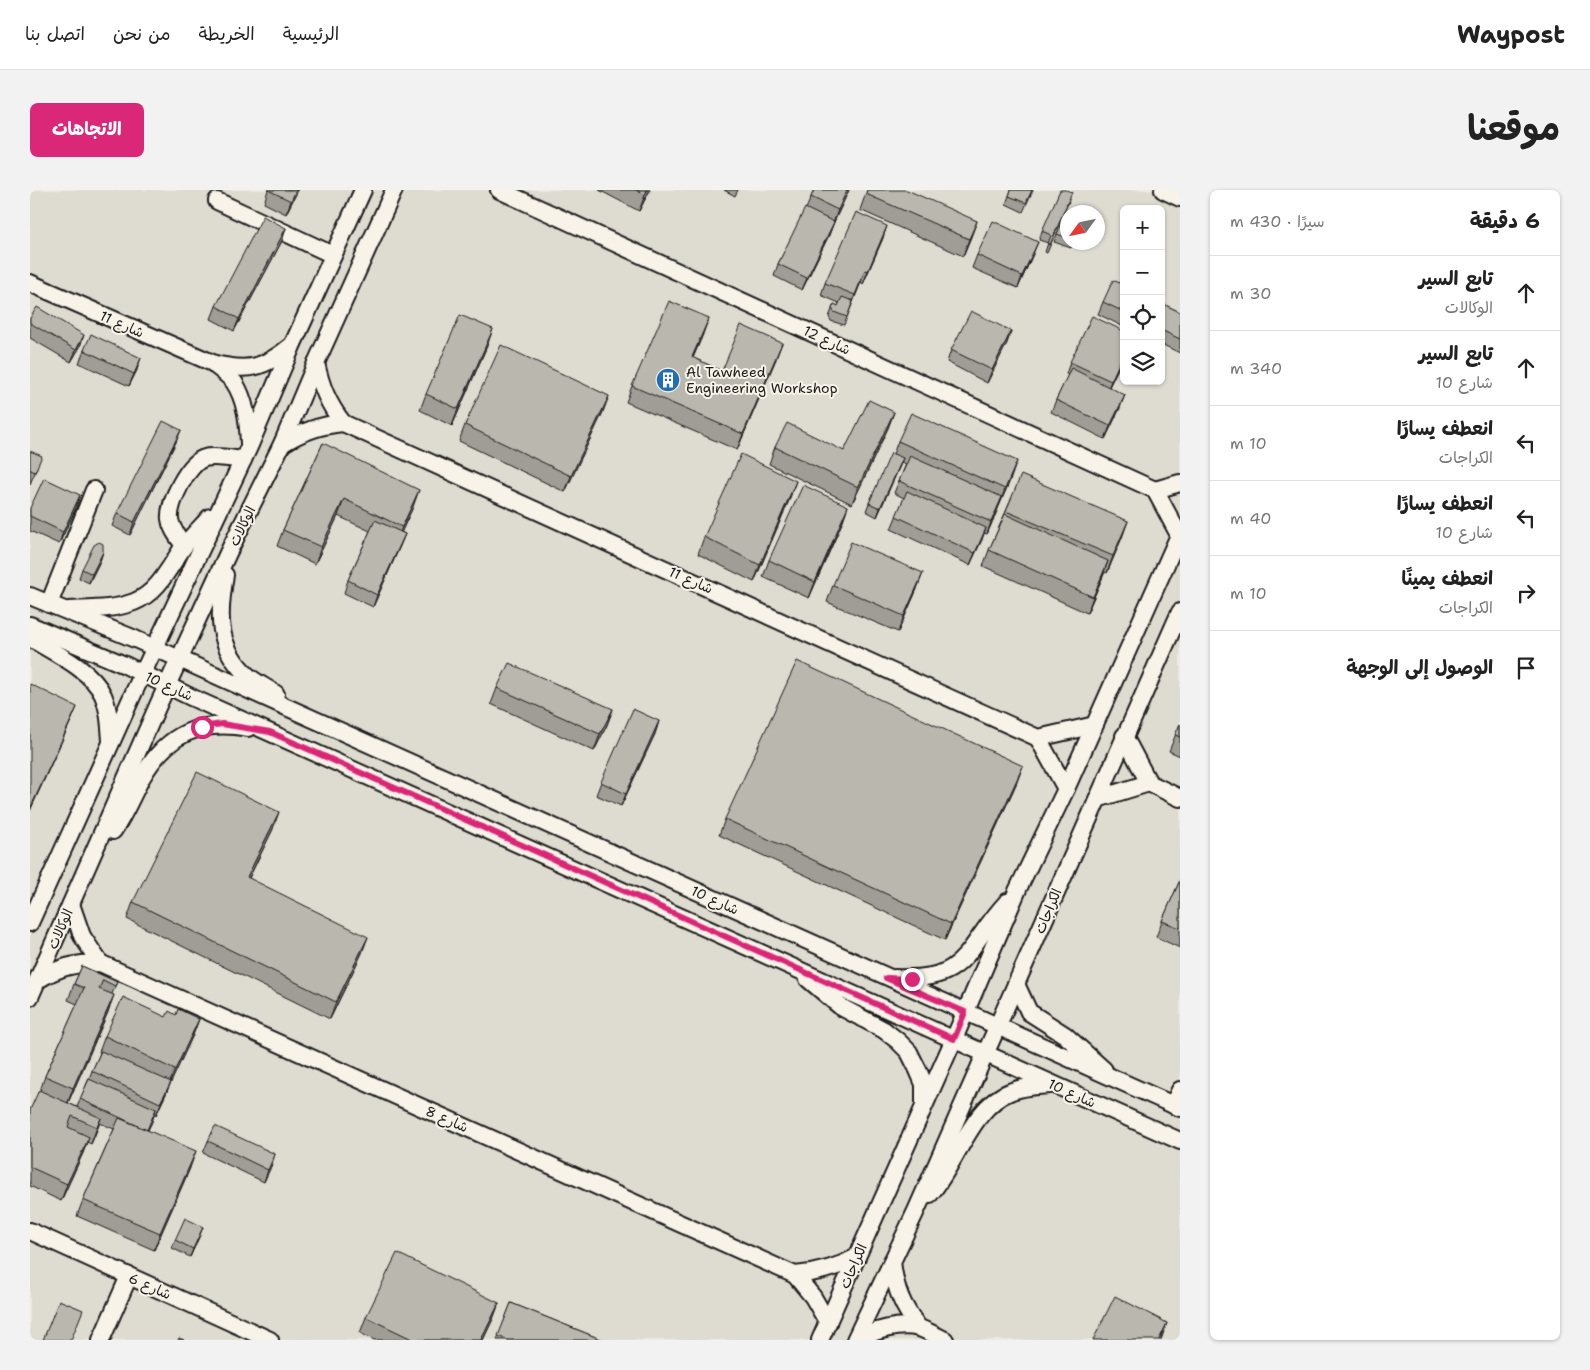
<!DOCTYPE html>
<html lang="ar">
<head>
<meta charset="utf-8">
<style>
	body { margin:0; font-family:"Shantell Sans","Playpen Sans Arabic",sans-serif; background:#f2f2f2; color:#222; direction:rtl }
	.controls { position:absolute; right:15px; top:15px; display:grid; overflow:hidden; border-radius:8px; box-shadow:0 1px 4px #0004 }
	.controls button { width:45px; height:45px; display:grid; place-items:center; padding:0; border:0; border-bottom:1px solid #e0e0e0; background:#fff; color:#222; font:25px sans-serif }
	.compass { position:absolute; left:1030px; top:15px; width:45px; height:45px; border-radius:50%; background:#fff; box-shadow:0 1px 4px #0004; rotate:237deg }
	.stop { position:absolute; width:15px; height:15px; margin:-11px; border:4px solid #db2777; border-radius:50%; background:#fff }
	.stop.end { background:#db2777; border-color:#fff; box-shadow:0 1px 5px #0008 }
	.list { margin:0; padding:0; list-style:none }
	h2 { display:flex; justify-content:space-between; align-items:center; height:65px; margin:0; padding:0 20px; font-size:21px }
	h2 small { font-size:16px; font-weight:400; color:#767676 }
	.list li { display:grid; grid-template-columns:32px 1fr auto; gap:15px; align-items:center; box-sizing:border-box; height:75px; padding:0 20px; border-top:1px solid #e0e0e0 }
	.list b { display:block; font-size:19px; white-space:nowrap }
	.list p { margin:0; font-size:16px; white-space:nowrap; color:#767676 }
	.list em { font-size:16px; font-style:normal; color:#767676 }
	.icon { flex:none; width:28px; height:28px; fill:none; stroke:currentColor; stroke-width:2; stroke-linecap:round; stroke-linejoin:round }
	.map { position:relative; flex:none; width:1150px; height:1150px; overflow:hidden; direction:ltr; border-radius:8px }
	header { display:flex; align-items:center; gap:30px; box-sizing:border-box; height:70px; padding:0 25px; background:#fff; border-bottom:1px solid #e0e0e0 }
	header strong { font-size:24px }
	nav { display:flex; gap:28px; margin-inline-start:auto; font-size:18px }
	.intro { display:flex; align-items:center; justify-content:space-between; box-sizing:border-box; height:120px; padding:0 30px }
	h1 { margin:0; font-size:35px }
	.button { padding:12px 22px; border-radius:8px; background:#db2777; color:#fff; font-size:18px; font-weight:700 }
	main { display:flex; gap:30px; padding:0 30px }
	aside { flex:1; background:#fff; border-radius:8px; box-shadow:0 1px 4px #0004 }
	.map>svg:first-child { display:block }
	.built { fill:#dedbd1; fill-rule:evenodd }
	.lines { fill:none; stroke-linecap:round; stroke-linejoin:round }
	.minor-casing { stroke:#1c1c1c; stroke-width:20 }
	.minor { stroke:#f7f3e8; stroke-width:16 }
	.wall { fill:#a09d96; stroke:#1c1c1c }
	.shaded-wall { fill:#82807a; stroke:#1c1c1c }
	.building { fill:#bab7af; stroke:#1c1c1c }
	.route { stroke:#db2777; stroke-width:6 }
	.labels { text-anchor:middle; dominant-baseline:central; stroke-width:4; stroke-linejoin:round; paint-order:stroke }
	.street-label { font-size:14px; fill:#1c1c1c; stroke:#f7f3e8 }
	.poi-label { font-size:14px; fill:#1c1c1c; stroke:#f7f3e8; text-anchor:start }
</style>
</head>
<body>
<header>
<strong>Waypost</strong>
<nav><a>الرئيسية</a><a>الخريطة</a><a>من نحن</a><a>اتصل بنا</a></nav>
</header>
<div class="intro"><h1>موقعنا</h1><a class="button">الاتجاهات</a></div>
<main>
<aside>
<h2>6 دقيقة<small>سيرًا · 430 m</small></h2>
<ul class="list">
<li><svg class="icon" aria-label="ahead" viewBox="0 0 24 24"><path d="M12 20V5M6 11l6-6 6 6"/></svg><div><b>تابع السير</b><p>الوكالات</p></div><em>30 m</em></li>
<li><svg class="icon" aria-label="ahead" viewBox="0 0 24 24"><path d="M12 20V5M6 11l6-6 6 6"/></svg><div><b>تابع السير</b><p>شارع 10</p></div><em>340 m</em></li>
<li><svg class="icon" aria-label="left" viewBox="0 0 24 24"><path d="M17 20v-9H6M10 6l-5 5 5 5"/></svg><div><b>انعطف يسارًا</b><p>الكراجات</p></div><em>10 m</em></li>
<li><svg class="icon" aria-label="left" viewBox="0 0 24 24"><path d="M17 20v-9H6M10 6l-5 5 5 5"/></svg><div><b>انعطف يسارًا</b><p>شارع 10</p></div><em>40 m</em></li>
<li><svg class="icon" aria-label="right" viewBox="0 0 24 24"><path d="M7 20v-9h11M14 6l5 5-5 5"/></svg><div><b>انعطف يمينًا</b><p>الكراجات</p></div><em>10 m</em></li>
<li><svg class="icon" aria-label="arrive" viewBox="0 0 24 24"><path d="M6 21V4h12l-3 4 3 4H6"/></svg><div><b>الوصول إلى الوجهة</b></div></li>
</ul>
</aside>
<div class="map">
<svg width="1150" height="1150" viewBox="0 0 1150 1150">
	<rect width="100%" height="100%" fill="#eeeae0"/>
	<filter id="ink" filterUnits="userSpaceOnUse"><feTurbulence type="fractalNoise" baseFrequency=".02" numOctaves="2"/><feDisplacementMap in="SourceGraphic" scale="10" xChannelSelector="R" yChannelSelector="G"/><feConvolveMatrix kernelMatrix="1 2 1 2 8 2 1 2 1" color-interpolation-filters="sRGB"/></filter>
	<g filter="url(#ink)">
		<path class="built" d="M0 0H1150V1150H0ZM1094 19H1131V191H1094ZM1038 22H1068V52H1038Z"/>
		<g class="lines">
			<g class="minor-casing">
				<g id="minor">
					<polyline points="469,0 1125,300 1149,345"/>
					<polyline points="1133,0 1150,8"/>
					<polyline points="187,11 303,65"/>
					<path d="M0 93 185 174C219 182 234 178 261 156"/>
					<path d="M286 173C291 196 298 214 313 233L1008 548 1065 535"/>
					<path d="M186 176C192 181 199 186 204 192 216 210 218 233 219 253"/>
					<path d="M252 254C272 241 290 235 313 233"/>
					<polyline points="1125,300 1150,293"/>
					<path d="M154 356C149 348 141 339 140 329 138 314 158 272 175 268 184 265 203 269 213 270"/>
					<path d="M195 385C188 424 186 456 217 485 225 492 237 498 246 504"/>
					<polyline points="0,406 105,449 1150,918"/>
					<polyline points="19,414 64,300"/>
					<path d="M39 420C60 419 83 420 104 412 129 402 139 377 154 356 162 346 171 337 180 327"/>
					<polyline points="0,435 95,475 163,508 1150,951"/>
					<path d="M0 448C23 462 61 479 73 505 79 519 80 535 81 551"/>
					<polyline points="1094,546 1119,593 1150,608"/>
					<polyline points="1008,548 1036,599"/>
					<polyline points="1067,609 1119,593"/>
					<path d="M83 641C95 624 102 605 112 587 137 544 169 529 218 538"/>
					<polyline points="41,714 52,746 70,773"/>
					<polyline points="0,733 104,502 219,257 262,156 333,0"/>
					<path d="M865 788C940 792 934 758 977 712"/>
					<polyline points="778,789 811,817 854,840 868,851 879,862 888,880 894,894 894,913"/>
					<path d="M8 790C29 777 45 773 70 773L765 1085 783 1107 798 1133"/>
					<polyline points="986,794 999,822 1035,845 1074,880"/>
					<polyline points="0,807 129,513 198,363 252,254 286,173 364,0"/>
					<polyline points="1143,915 1150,900"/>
					<path d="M900 1004C927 973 942 915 982 901 995 896 1007 896 1020 895"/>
					<polyline points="0,1041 240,1150"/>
					<path d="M862 1071C865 1099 872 1116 889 1138"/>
					<path d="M765 1085C788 1083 807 1078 827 1067"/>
					<polyline points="71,1150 99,1086"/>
					<polyline points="790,1150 924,849 988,699 1036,599 1150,343"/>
					<polyline points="825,1150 886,1021 1150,422"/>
					<path d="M827 1150C845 1140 869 1133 889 1138 898 1141 907 1146 915 1150"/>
				</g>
			</g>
			<use href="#minor" class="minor"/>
		</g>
		<g class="wall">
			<polygon points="238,0 268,0 256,24 234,13"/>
			<polygon points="569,0 620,0 609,21"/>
			<polygon points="694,0 708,0 705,6"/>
			<polygon points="784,0 819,0 804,32 799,45 772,100 744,86 748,74 776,19"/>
			<polygon points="837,0 947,31 933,66 830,20"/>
			<polygon points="981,0 1003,0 993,22 976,14"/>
			<polygon points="1039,11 1017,63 1015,62 1018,53 1009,50 1012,41"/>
			<polygon points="1032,31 1038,33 1038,52 1043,52 1041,58 1024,52"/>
			<polygon points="256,38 252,51 204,141 181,129 186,116"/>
			<polygon points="853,48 833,94 831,92 814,135 801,131 799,127 804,114 808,116 809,113 791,105 795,93"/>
			<polygon points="1003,64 988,98 942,78 947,65"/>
			<polygon points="1094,95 1094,137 1068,124 1073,112"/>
			<polygon points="1131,113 1150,122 1150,163 1131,154"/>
			<polygon points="0,128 50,157 41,172 0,148"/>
			<polygon points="981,141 977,153 957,193 917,172 921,160"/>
			<polygon points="673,144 663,168 692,181 746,169 707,260 596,212 602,196"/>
			<polygon points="457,156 422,236 390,220 396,204"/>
			<polygon points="54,160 107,180 99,196 49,173"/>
			<polygon points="1094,166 1079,197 1090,218 1075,249 1021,222 1026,210 1038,185 1036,184 1040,172"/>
			<polygon points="573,222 535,302 429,251 435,235"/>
			<polygon points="864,222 858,238 822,314 739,274 745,257 814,261"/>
			<polygon points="151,240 146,252 100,345 82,336 87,323"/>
			<polygon points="868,251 981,288 957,344 954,343 940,375 861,339 874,308 864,303 876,274 871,272 847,327 836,321 839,313 863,264"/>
			<polygon points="293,253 383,317 371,342 375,344 370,356 343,417 314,403 318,390 340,341 308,326 285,374 247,356 253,340"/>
			<polygon points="0,261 7,278 0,294"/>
			<polygon points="760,308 724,392 668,364 674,347"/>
			<polygon points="818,316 812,333 779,408 733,387 739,370"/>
			<polygon points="0,318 46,318 29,354 0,341"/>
			<polygon points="976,321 1098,331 1077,383 1075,382 1057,423 953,376 959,360"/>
			<polygon points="73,362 70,371 59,393 49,388 52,379"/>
			<polygon points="803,395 887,399 868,442 797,412"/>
			<polygon points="467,498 583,519 577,535 564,561 461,514"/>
			<polygon points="629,531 625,544 591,616 566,605 571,592"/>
			<polygon points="1150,534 1150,566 1139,561"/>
			<polygon points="987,592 915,750 689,645 695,629"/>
			<polygon points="243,639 219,688 332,763 300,829 97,729 103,712"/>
			<polygon points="1150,690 1150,758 1126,747 1132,731"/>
			<polygon points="52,776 87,792 82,804 78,822 38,913 47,917 62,881 70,863 69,862 75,846 146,825 169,829 163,845 139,896 136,904 126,925 124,925 118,940 160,978 124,1060 47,1026 53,1010 84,939 70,933 61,954 57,952 53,963 31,1011 0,996 0,920 10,901 15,886 47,814 38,810 44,794"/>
			<polygon points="178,951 245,964 234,992 173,963"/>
			<polygon points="170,1045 160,1067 142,1058 145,1050"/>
			<polygon points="469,1113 463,1129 453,1150 344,1150 330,1143 336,1127"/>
			<polygon points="481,1113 573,1150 467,1150"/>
		</g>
		<g class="shaded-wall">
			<polygon points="266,0 268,0 256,24 261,11"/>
			<polygon points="617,0 620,0 609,21 615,5"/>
			<polygon points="817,0 819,0 802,36 808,20"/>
			<polygon points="947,31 941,47 933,66 939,49"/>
			<polygon points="804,32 799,45 772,100 777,88"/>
			<polygon points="857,36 853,48 833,94 838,81"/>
			<polygon points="256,38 252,51 204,141 209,129"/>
			<polygon points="1008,52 1003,64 988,98 992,86"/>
			<polygon points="835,80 831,92 820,118 825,105"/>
			<polygon points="679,128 673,144 656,184 662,167"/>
			<polygon points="463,139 457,156 422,236 428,219"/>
			<polygon points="981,141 977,153 957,193 962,180"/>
			<polygon points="54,145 50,157 41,172 46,160"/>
			<polygon points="752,153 746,169 707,260 713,244"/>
			<polygon points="1094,163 1094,166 1076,203 1081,191"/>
			<polygon points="111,168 107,180 99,196 104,184"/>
			<polygon points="1095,205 1090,218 1075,249 1080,236"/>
			<polygon points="579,206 573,222 535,302 541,286"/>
			<polygon points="864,222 858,238 822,314 828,297"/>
			<polygon points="151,240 146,252 100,345 104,332"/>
			<polygon points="873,268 870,276 847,327 850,318"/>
			<polygon points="987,271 981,288 969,316 975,299"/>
			<polygon points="766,291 760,308 724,392 730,375"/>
			<polygon points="389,300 383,317 366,354 372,337"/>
			<polygon points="50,305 46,318 29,354 33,342"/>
			<polygon points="972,307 968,319 957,344 961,332"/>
			<polygon points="314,309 308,326 285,374 291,357"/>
			<polygon points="818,316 812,333 779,408 785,392"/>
			<polygon points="1098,331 1092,348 1077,383 1083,366"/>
			<polygon points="956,338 952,350 940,375 945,363"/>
			<polygon points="375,344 370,356 343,417 347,405"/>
			<polygon points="73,362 70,371 59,393 62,384"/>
			<polygon points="1078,371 1072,388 1057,423 1063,407"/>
			<polygon points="893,383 887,399 868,442 874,426"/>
			<polygon points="47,517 42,529 0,621 0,619"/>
			<polygon points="583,519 577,535 564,561 570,544"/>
			<polygon points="629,531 625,544 591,616 596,604"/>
			<polygon points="993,576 987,592 915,750 921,734"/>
			<polygon points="249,622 243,639 211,704 217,687"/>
			<polygon points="338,747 332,763 300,829 306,812"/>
			<polygon points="84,805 78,822 37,915 43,898"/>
			<polygon points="169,829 163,845 126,925 145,880"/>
			<polygon points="126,919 122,932 112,952 117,940"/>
			<polygon points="71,928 65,945 61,954 67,937"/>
			<polygon points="59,947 53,963 31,1011 37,994"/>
			<polygon points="166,961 160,978 124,1060 130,1043"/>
			<polygon points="245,964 241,977 234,992 238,980"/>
			<polygon points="173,1037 170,1045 160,1067 163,1059"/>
			<polygon points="469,1113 463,1129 453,1150 451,1150"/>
			<polygon points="1137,1133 1131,1150 1129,1150"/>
		</g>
		<g class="building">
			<polygon points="238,0 266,0 261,11"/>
			<polygon points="606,0 617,0 615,5"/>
			<polygon points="784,0 817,0 808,20 781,7"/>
			<polygon points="837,0 877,0 947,31 939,49 836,4"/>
			<polygon points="981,0 1002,0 996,13 979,6"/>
			<polygon points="1030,0 1036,0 1042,2 1020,55 1018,54 1021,45 1012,41"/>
			<polygon points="775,18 804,32 777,88 748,74"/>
			<polygon points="826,22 857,36 838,81 835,80 825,105 795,93"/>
			<polygon points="233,26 256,38 209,129 186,116"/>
			<polygon points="963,31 1008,52 992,86 947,65"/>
			<polygon points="1032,31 1038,33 1038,48 1027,44"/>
			<polygon points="1083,90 1094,95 1094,122 1073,112"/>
			<polygon points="812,107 823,111 817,127 804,122 802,118 804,114 808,116"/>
			<polygon points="639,111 679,128 662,167 692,181 711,135 752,153 713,244 602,196"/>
			<polygon points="1131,113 1150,122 1150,149 1131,140"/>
			<polygon points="7,117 54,145 46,160 0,133 0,128"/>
			<polygon points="941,121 981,141 962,180 921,160"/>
			<polygon points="430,125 463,139 428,219 396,204"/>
			<polygon points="1062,126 1094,141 1094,163 1081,191 1040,172"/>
			<polygon points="61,144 111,168 104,184 54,160"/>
			<polygon points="471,155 579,206 541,286 435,235"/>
			<polygon points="1041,178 1095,205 1080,236 1026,210"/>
			<polygon points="839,210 864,222 828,297 745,257 757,233 814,261"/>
			<polygon points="881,223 987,271 975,299 868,251"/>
			<polygon points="133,231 151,240 104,332 87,323"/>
			<polygon points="293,253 389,300 372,337 314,309 291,357 253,340"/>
			<polygon points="0,261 12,266 5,282 1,280 0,279"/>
			<polygon points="861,263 873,268 850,318 839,313"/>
			<polygon points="711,264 766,291 730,375 674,347"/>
			<polygon points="880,266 972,307 961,332 869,291"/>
			<polygon points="991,285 1098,331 1083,366 976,321"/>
			<polygon points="14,288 50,305 33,342 0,326 0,318"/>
			<polygon points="773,295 818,316 785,392 739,370"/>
			<polygon points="877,301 956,338 945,363 866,326"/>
			<polygon points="975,324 1078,371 1063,407 959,360"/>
			<polygon points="345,330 375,344 347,405 318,390"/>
			<polygon points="69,352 73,354 73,362 62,384 52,379 64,355"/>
			<polygon points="821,352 893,383 874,426 803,395"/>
			<polygon points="767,471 993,576 921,734 695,629"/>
			<polygon points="479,473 583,519 570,544 467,498"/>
			<polygon points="0,494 47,517 0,619"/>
			<polygon points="603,519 629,531 596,604 571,592"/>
			<polygon points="1150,534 1150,547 1145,545"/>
			<polygon points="167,582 249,622 217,687 338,747 306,812 103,712"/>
			<polygon points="1150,690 1150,738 1132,731"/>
			<polygon points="52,776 87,792 85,796 73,790 69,799 84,805 43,898 15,886 54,798 44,794"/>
			<polygon points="93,807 136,827 139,821 146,825 148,819 169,829 145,880 75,846"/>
			<polygon points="71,861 141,892 130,913 62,881"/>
			<polygon points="59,889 126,919 117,940 50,909"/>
			<polygon points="9,900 71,928 67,937 42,926 38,937 59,947 37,994 0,977 0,920"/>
			<polygon points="89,928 166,961 130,1043 53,1010"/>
			<polygon points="185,936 245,964 238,980 178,951"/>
			<polygon points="155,1028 173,1037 163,1059 145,1050"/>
			<polygon points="367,1063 469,1113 451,1150 384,1150 336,1127"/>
			<polygon points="1085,1106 1137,1133 1129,1150 1063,1150"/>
			<polygon points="29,1110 53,1120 41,1150 13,1150"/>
			<polygon points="481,1113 573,1150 478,1150 468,1146"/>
			<polygon points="149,1148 154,1150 148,1150"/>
		</g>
	</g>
	<g class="lines" filter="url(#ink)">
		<polyline class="route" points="172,537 192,534 240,542 924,849 935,822 856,788 882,789"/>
	</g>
	<defs>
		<g id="building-disc" transform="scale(1.25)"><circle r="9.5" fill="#1f6fb2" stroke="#f7f3e8"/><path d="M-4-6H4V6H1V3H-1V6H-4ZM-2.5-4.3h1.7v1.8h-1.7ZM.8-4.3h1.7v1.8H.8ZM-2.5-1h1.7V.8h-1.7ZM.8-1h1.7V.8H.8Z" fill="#fff"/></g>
	</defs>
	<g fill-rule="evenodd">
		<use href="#building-disc" x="638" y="190"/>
	</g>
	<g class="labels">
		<g class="street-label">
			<text transform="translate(92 134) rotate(24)">شارع 11</text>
			<text transform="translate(797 150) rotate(25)">شارع 12</text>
			<text transform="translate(212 336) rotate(-64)">الوكالات</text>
			<text transform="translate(661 390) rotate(24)">شارع 11</text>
			<text transform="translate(139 496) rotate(25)">شارع 10</text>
			<text transform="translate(685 710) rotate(24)">شارع 10</text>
			<text transform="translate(1018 721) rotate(-67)">الكراجات</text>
			<text transform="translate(30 739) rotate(-66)">الوكالات</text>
			<text transform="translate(1042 903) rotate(24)">شارع 10</text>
			<text transform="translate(417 929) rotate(24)">شارع 8</text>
			<text transform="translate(823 1076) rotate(-66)">الكراجات</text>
			<text transform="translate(120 1096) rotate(24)">شارع 6</text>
		</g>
		<g class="poi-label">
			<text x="656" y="182">Al Tawheed<tspan x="656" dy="16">Engineering Workshop</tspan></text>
		</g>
	</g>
</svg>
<div class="controls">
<button>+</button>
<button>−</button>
<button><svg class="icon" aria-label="locate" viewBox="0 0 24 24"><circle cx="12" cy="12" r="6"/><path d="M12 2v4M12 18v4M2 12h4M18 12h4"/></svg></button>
<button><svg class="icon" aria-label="layers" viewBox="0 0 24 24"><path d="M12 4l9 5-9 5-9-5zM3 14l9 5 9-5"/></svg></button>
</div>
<svg class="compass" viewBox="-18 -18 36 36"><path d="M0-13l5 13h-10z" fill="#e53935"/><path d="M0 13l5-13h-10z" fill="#767676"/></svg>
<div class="stop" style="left:172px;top:537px"></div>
<div class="stop end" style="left:882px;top:789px"></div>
</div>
</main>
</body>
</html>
